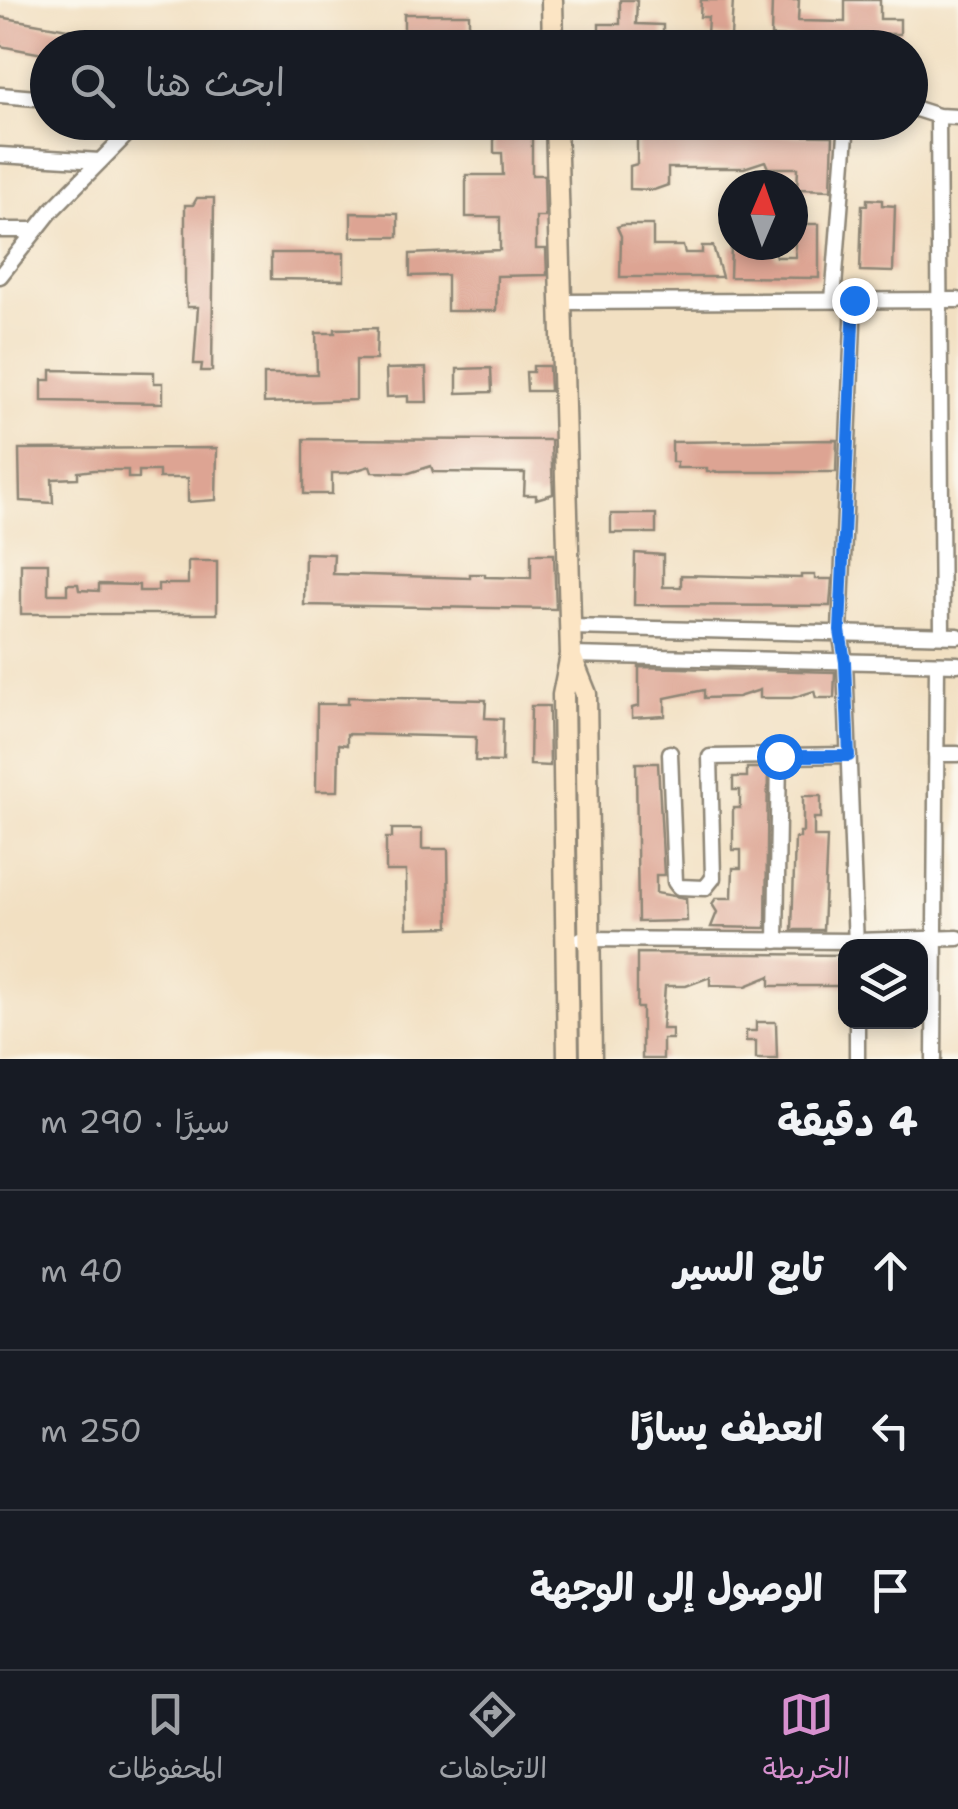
<!DOCTYPE html>
<html lang="ar">
<head>
<meta charset="utf-8">
<style>
	body { margin:0; font-family:"Shantell Sans","Playpen Sans Arabic",sans-serif; background:#20242c; color:#f1f3f6; direction:rtl }
	.controls { position:absolute; right:30px; bottom:30px; display:grid; overflow:hidden; border-radius:20px; box-shadow:0 5px 15px #0003 }
	.controls button { width:90px; height:90px; display:grid; place-items:center; padding:0; border:0; border-bottom:2px solid #363941; background:#171b24; color:#f1f3f6; font:50px sans-serif }
	.compass { position:absolute; left:718px; top:170px; width:90px; height:90px; border-radius:50%; background:#171b24; box-shadow:0 5px 15px #0003; rotate:2deg }
	.stop { position:absolute; width:30px; height:30px; margin:-22px; border:8px solid #1a73e8; border-radius:50%; background:#fff }
	.stop.end { background:#1a73e8; border-color:#fff; box-shadow:0 2px 10px #0008 }
	.list { margin:0; padding:0; list-style:none }
	h2 { display:flex; justify-content:space-between; align-items:center; height:130px; margin:0; padding:0 40px; font-size:42px }
	h2 small { font-size:32px; font-weight:400; color:#9ea1a6 }
	.list li { display:grid; grid-template-columns:65px 1fr auto; gap:30px; align-items:center; box-sizing:border-box; height:160px; padding:0 40px; border-top:2px solid #363941 }
	.list b { display:block; font-size:38px; white-space:nowrap }
	.list em { font-size:32px; font-style:normal; color:#9ea1a6 }
	.icon { flex:none; width:55px; height:55px; fill:none; stroke:currentColor; stroke-width:2; stroke-linecap:round; stroke-linejoin:round }
	.map { position:relative; flex:none; width:958px; height:1059px; overflow:hidden; direction:ltr }
	.search { position:absolute; background:#171b24; box-shadow:0 5px 15px #0003; left:30px; right:30px; top:30px; height:110px; display:flex; align-items:center; gap:25px; box-sizing:border-box; padding:0 35px; border-radius:55px; color:#9ea1a6; font-size:38px }
	.sheet { height:610px; background:#171b24 }
	nav { display:flex; justify-content:space-around; align-items:center; box-sizing:border-box; height:140px; border-top:2px solid #363941; background:#171b24; font-size:28px; color:#9ea1a6 }
	nav a { display:grid; justify-items:center; gap:5px }
	nav .on { color:#d690ce }
	.map>svg:first-child { display:block }
	.building { fill:#dda493 }
	.lines { fill:none; stroke-linecap:round; stroke-linejoin:round }
	.minor-casing { stroke:#8e8676; stroke-width:19 }
	.secondary-casing { stroke:#8e8676; stroke-width:25 }
	.minor { stroke:#fff; stroke-width:14 }
	.secondary { stroke:#fce5c4; stroke-width:20 }
	.route { stroke:#1a73e8; stroke-width:12 }
</style>
</head>
<body>
<div class="map">
<svg width="958" height="1059" viewBox="0 0 958 1059">
	<rect width="100%" height="100%" fill="#fbf7ec"/>
	<filter id="ink" filterUnits="userSpaceOnUse"><feTurbulence type="fractalNoise" baseFrequency=".01" numOctaves="2"/><feDisplacementMap in="SourceGraphic" scale="20" xChannelSelector="R" yChannelSelector="G"/><feConvolveMatrix kernelMatrix="1 2 1 2 8 2 1 2 1" color-interpolation-filters="sRGB"/></filter>
	<filter id="wash" filterUnits="userSpaceOnUse"><feTurbulence type="fractalNoise" baseFrequency=".0048" numOctaves="4" result="noise"/><feDisplacementMap in="SourceGraphic" scale="40" xChannelSelector="R" yChannelSelector="G"/><feGaussianBlur stdDeviation="2.25" result="paint"/><feColorMatrix in="noise" values="0 0 0 0 0 0 0 0 0 0 0 0 0 0 0 0 0 1.4 0 .05"/><feComposite in="paint" operator="in"/></filter>
	<g filter="url(#wash)">
		<rect width="100%" height="100%" fill="#f2e0c2"/>
		<g id="blocks">
			<g class="building">
				<polygon points="620,0 637,0 636,24 663,25 663,45 599,44 599,24 620,24"/>
				<polygon points="701,0 733,0 731,37 707,35 708,17 700,17"/>
				<polygon points="772,0 799,0 798,21 845,22 845,0 880,0 880,19 900,19 900,34 856,34 855,38 832,40 771,36"/>
				<polygon points="404,14 469,14 469,44 404,43"/>
				<polygon points="0,17 141,42 141,48 48,48 48,55 0,46"/>
				<polygon points="539,29 539,47 491,47 491,30"/>
				<polygon points="478,122 532,122 532,175 544,175 545,217 536,217 536,249 546,249 547,275 497,276 496,311 447,311 447,275 410,276 410,254 500,250 500,217 466,217 466,175 503,175 502,153 494,153 494,133 478,133"/>
				<polygon points="637,133 833,136 831,190 797,189 798,168 768,168 765,161 744,168 668,168 668,185 654,190 630,189 630,166 637,164"/>
				<polygon points="197,198 214,198 212,371 201,371 202,364 194,364 198,307 187,307 185,283 185,205 193,205"/>
				<polygon points="867,199 882,200 882,205 895,206 893,272 860,271 862,205 867,205"/>
				<polygon points="351,213 398,214 398,237 351,237"/>
				<polygon points="793,224 819,224 819,278 730,277 731,246 773,247 776,257 796,257"/>
				<polygon points="623,225 653,225 653,246 683,246 685,253 702,253 702,246 713,246 722,277 620,277 621,236 617,227"/>
				<polygon points="271,253 344,253 344,280 271,279"/>
				<polygon points="377,328 376,360 356,360 356,400 264,403 264,374 317,374 316,333 335,333 335,329"/>
				<polygon points="533,366 549,366 550,391 527,391 526,372 533,372"/>
				<polygon points="426,368 427,402 408,402 408,396 387,397 386,369"/>
				<polygon points="491,368 492,392 457,393 457,369"/>
				<polygon points="51,370 154,372 154,383 163,383 163,403 42,401 42,380 51,380"/>
				<polygon points="304,439 551,440 553,494 536,499 536,495 524,495 525,473 433,472 431,466 409,473 372,472 370,466 347,473 332,473 332,494 304,494"/>
				<polygon points="837,440 836,472 707,472 707,468 677,468 677,462 672,462 672,442"/>
				<polygon points="217,448 216,500 188,502 188,478 159,478 159,471 139,471 139,478 128,478 128,470 94,470 78,472 78,478 52,479 53,503 20,501 19,449"/>
				<rect x="611" y="514" width="45" height="19"/>
				<polygon points="305,553 334,554 333,574 470,578 470,574 485,574 485,577 531,578 531,554 554,554 556,609 304,605"/>
				<polygon points="635,553 663,555 663,587 681,587 681,575 801,578 801,575 815,575 815,579 832,579 830,606 634,605"/>
				<polygon points="188,561 217,561 217,614 21,614 21,563 48,563 48,594 67,594 67,584 78,584 79,590 99,591 99,584 139,585 139,591 158,591 158,584 188,584"/>
				<polygon points="639,667 835,672 834,698 816,698 814,691 792,698 760,698 760,690 738,697 704,698 704,690 665,698 665,716 632,718 632,708 639,706"/>
				<polygon points="348,697 486,700 485,718 503,719 502,762 475,761 476,737 347,734 347,745 339,744 338,791 316,791 317,704 348,704"/>
				<polygon points="531,706 549,706 550,766 530,765"/>
				<polygon points="636,763 658,763 664,875 656,875 656,893 686,898 687,921 638,922"/>
				<polygon points="747,768 768,768 766,928 711,927 717,912 712,904 716,898 732,898 733,868 741,868 741,850 733,850 733,808 740,808 740,790 733,790 733,777 747,777"/>
				<polygon points="803,796 821,796 821,818 814,818 814,837 827,837 823,930 792,930 795,838 800,838 800,832 803,832"/>
				<polygon points="392,829 422,829 422,849 448,849 449,927 407,928 406,871 386,871 386,838 392,838"/>
				<polygon points="637,953 846,955 846,986 770,986 770,976 746,986 710,985 710,977 686,986 665,986 662,1029 672,1029 672,1039 663,1039 663,1059 642,1059 642,1008 637,1008"/>
				<polygon points="756,1022 776,1022 777,1059 756,1059 756,1041 746,1041 746,1031 756,1031"/>
			</g>
		</g>
	</g>
	<g filter="url(#ink)">
		<use href="#blocks" fill-opacity="0" stroke="#8e8676" stroke-width="2.5"/>
		<g class="lines">
			<g class="minor-casing">
				<g id="minor">
					<polyline points="0,95 48,99"/>
					<polyline points="910,107 938,116 958,117"/>
					<polyline points="938,116 942,635"/>
					<polyline points="0,155 100,161"/>
					<polyline points="0,230 34,230"/>
					<polyline points="0,276 52,210 132,129 134,122"/>
					<polyline points="833,300 847,122"/>
					<polyline points="854,300 840,631 845,662 856,946"/>
					<polyline points="563,302 958,300"/>
					<polyline points="570,627 958,636"/>
					<polyline points="571,655 958,664"/>
					<polyline points="670,753 675,882 679,887 705,888 713,878 710,757 849,755"/>
					<polyline points="936,754 958,754"/>
					<polyline points="581,939 856,941 958,938"/>
					<polyline points="776,941 779,756"/>
					<polyline points="857,1022 857,1059"/>
					<polyline points="934,1059 937,664"/>
				</g>
			</g>
			<g class="secondary-casing">
				<g id="secondary">
					<polyline points="552,0 553,48"/>
					<polyline points="556,122 571,655 563,695 568,1059"/>
					<polyline points="571,657 586,694 591,1059"/>
				</g>
			</g>
			<use href="#minor" class="minor"/>
			<use href="#secondary" class="secondary"/>
		</g>
	</g>
	<g class="lines" filter="url(#ink)">
		<polyline class="route" points="779,756 849,756 845,662 840,631 854,300"/>
	</g>
</svg>
<div class="controls">
<button><svg class="icon" aria-label="layers" viewBox="0 0 24 24"><path d="M12 4l9 5-9 5-9-5zM3 14l9 5 9-5"/></svg></button>
</div>
<svg class="compass" viewBox="-18 -18 36 36"><path d="M0-13l5 13h-10z" fill="#e53935"/><path d="M0 13l5-13h-10z" fill="#9ea1a6"/></svg>
<div class="stop" style="left:779px;top:756px"></div>
<div class="stop end" style="left:854px;top:300px"></div>
<div class="search"><svg class="icon" aria-label="search" viewBox="0 0 24 24"><circle cx="10" cy="10" r="6"/><path d="M15 15l6 6"/></svg>ابحث هنا</div>
</div>
<section class="sheet">
<h2>4 دقيقة<small>سيرًا · 290 m</small></h2>
<ul class="list">
<li><svg class="icon" aria-label="ahead" viewBox="0 0 24 24"><path d="M12 20V5M6 11l6-6 6 6"/></svg><div><b>تابع السير</b></div><em>40 m</em></li>
<li><svg class="icon" aria-label="left" viewBox="0 0 24 24"><path d="M17 20v-9H6M10 6l-5 5 5 5"/></svg><div><b>انعطف يسارًا</b></div><em>250 m</em></li>
<li><svg class="icon" aria-label="arrive" viewBox="0 0 24 24"><path d="M6 21V4h12l-3 4 3 4H6"/></svg><div><b>الوصول إلى الوجهة</b></div></li>
</ul>
</section>
<nav>
<a class="on"><svg class="icon" aria-label="map" viewBox="0 0 24 24"><path d="M3 6l6-2 6 2 6-2v14l-6 2-6-2-6 2zM9 4v14M15 6v14"/></svg>الخريطة</a>
<a><svg class="icon" aria-label="directions" viewBox="0 0 24 24"><path d="M12 3l9 9-9 9-9-9zM9 14v-3h6M13 9l2 2-2 2"/></svg>الاتجاهات</a>
<a><svg class="icon" aria-label="saved" viewBox="0 0 24 24"><path d="M7 4h10v16l-5-4-5 4z"/></svg>المحفوظات</a>
</nav>
</body>
</html>
